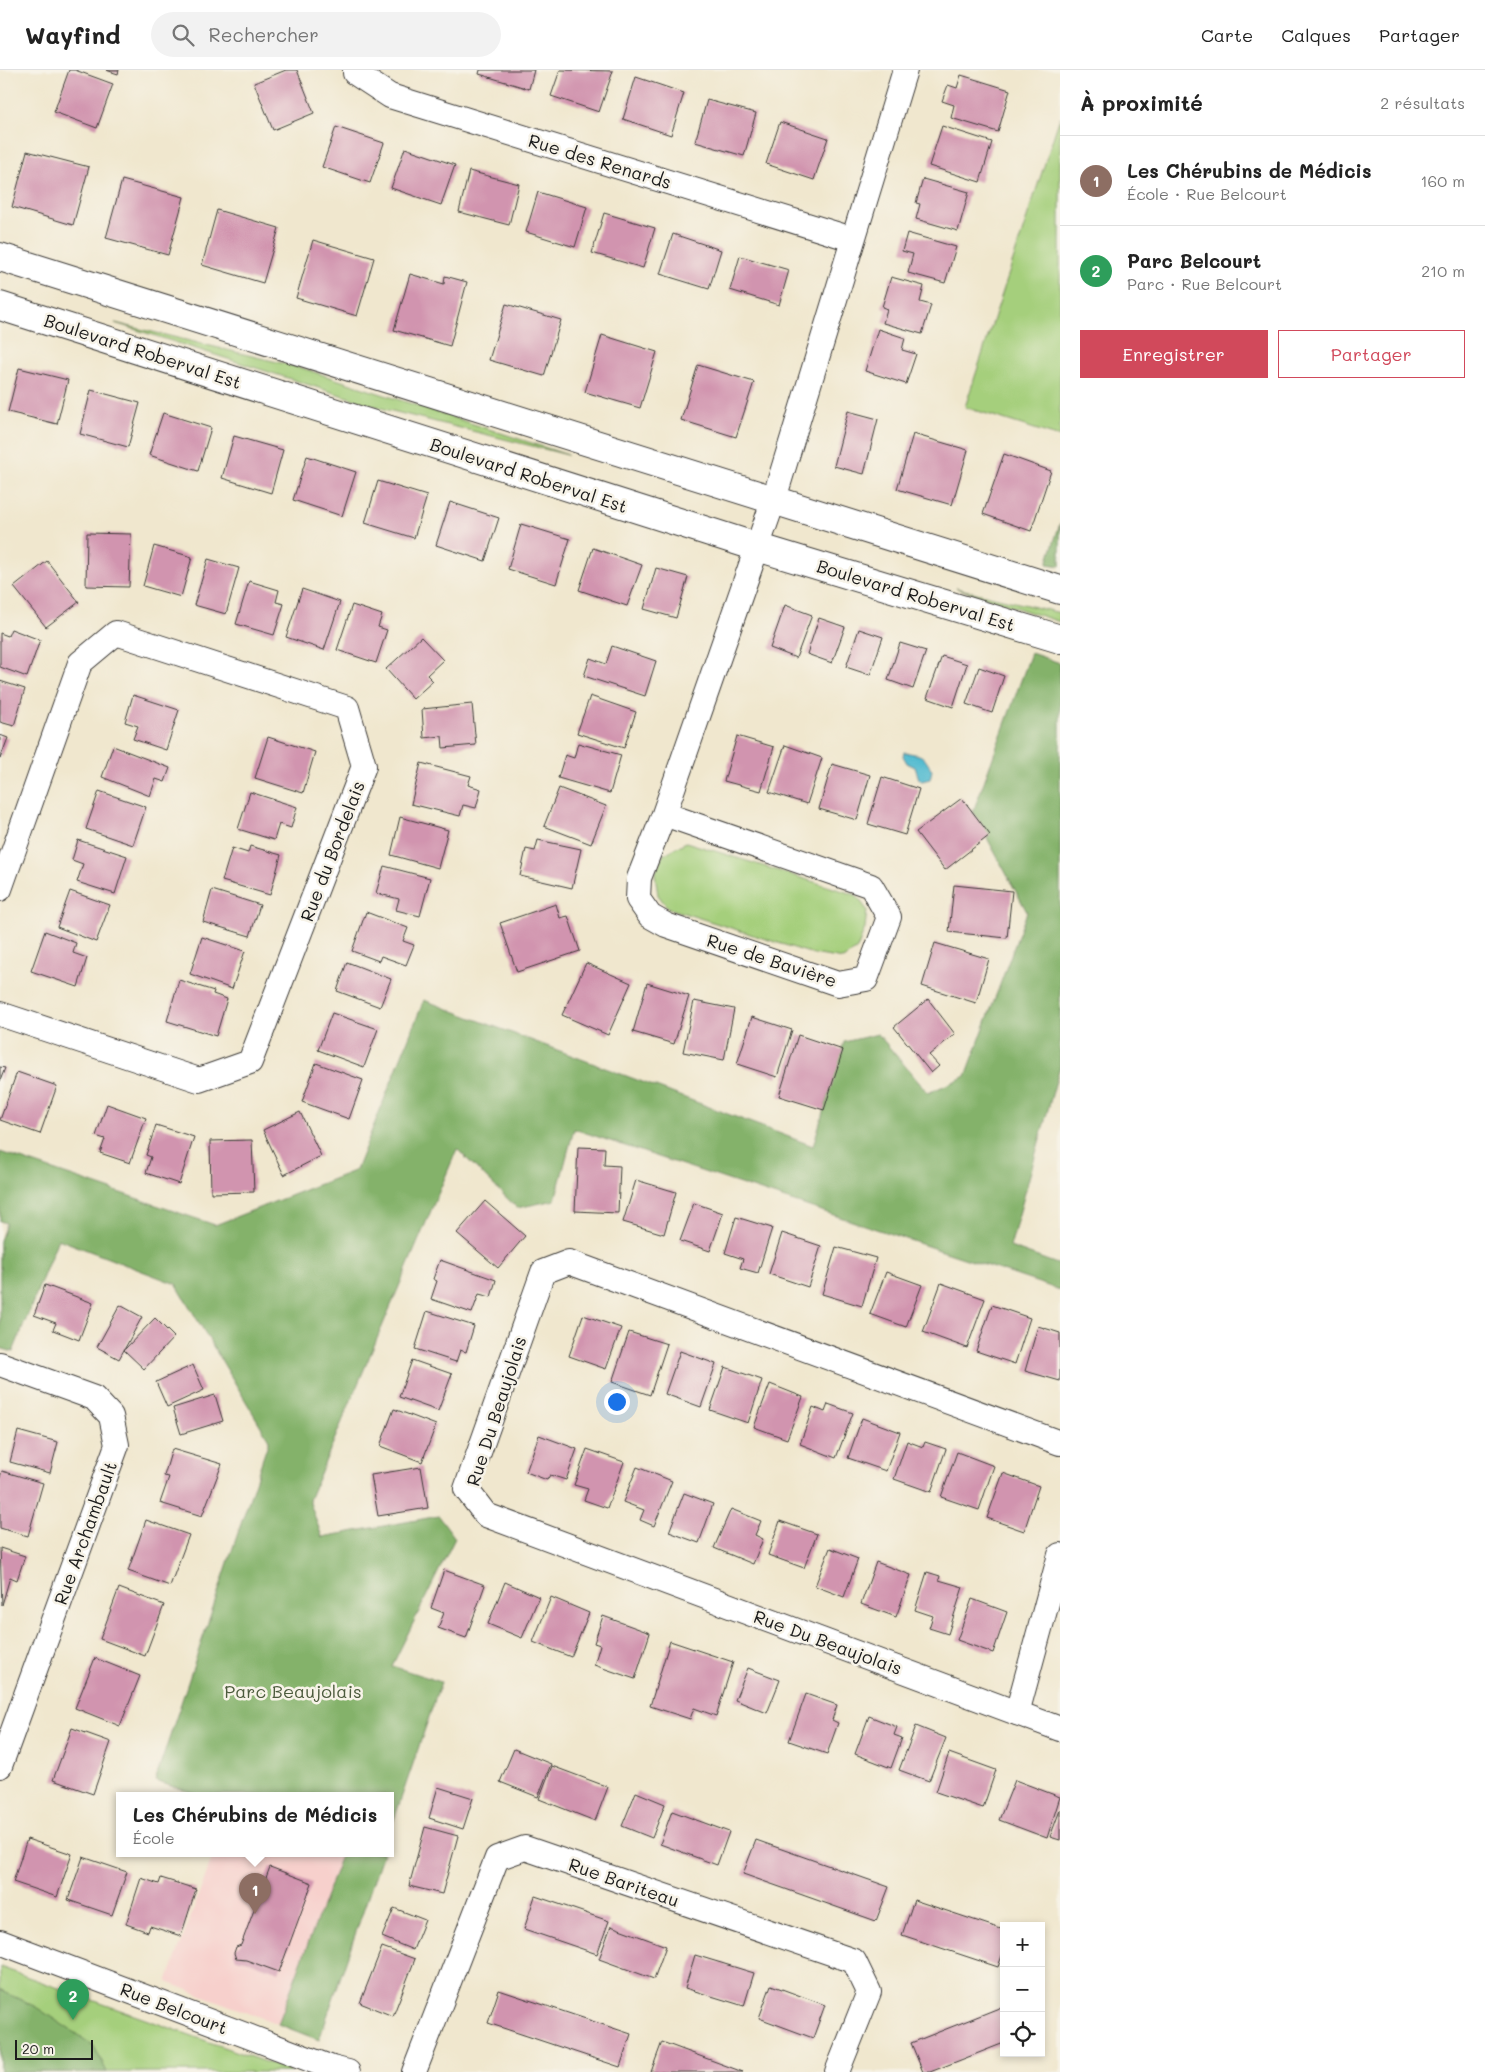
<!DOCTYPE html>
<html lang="fr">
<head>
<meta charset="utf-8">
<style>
	body { margin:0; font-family:Mali,sans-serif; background:#f2f2f2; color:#222 }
	.controls { position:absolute; right:15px; bottom:15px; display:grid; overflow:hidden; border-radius:0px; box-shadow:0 2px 8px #0003 }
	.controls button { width:45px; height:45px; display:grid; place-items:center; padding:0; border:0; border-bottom:1px solid #e0e0e0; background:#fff; color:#222; font:25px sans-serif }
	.scale { position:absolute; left:15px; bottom:12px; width:78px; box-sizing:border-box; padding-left:5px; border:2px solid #1c1c1c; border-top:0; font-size:14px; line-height:18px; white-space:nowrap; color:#1c1c1c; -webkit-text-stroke:4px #f7f3e8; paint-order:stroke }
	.you { position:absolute; left:616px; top:1331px; width:18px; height:18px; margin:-12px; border:4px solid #fff; border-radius:50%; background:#1a73e8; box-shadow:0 0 0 8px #1a73e833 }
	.badge { display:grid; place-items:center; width:32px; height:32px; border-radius:50%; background:#d1495b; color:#fff; font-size:16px; font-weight:700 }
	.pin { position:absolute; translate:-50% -41px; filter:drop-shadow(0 1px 2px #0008) }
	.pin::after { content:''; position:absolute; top:26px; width:18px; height:15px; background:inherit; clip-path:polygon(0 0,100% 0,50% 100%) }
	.popup { position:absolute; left:116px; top:1722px; width:278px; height:65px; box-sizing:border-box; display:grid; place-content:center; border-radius:0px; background:#fff; filter:drop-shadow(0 1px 4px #0005); font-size:16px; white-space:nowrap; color:#767676 }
	.popup b { font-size:19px; color:#222 }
	.popup::after { content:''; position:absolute; left:50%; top:100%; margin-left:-10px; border:10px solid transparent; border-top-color:#fff }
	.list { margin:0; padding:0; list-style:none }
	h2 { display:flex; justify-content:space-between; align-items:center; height:65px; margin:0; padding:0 20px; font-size:21px }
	h2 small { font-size:16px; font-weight:400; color:#767676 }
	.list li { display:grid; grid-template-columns:32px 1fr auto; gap:15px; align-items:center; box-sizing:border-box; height:90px; padding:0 20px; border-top:1px solid #e0e0e0 }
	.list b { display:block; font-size:19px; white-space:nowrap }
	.list p { margin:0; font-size:16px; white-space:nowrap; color:#767676 }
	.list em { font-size:16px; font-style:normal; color:#767676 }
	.actions { display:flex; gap:10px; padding:15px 20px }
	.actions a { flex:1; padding:11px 0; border:1px solid #d1495b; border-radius:0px; text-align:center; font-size:18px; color:#d1495b }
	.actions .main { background:#d1495b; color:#fff }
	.icon { flex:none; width:28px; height:28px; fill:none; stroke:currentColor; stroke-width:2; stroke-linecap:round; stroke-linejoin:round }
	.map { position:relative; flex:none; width:1060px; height:2002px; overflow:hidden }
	header { display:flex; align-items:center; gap:30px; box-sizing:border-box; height:70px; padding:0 25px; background:#fff; border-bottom:1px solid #e0e0e0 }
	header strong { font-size:24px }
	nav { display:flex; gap:28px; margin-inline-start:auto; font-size:18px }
	.search { width:350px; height:45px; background:#f2f2f2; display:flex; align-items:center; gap:12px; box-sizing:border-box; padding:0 18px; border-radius:28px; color:#767676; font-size:19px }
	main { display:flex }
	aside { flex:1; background:#fff }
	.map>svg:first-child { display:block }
	.built { fill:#f7d0cc }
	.green { fill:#a5cf7b; stroke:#60764c }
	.forest { fill:#84b26b; stroke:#506744 }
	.water { fill:#53bbd0; stroke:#386c76 }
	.building { fill:#d194af }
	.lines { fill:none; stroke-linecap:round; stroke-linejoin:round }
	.street-casing { stroke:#3c3a37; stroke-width:26 }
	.secondary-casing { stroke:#3c3a37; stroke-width:30 }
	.street { stroke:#fff; stroke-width:24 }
	.secondary { stroke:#fff; stroke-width:28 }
	.labels { text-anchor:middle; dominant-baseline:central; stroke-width:5; stroke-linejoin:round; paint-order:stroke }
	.street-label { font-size:18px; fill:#1c1c1c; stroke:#f7f3e8 }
	.park-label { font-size:18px; fill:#4c5b3d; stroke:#f7f3e8 }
</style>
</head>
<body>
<header>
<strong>Wayfind</strong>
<div class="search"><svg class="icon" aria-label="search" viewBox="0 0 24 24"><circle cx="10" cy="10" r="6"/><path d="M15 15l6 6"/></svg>Rechercher</div>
<nav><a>Carte</a><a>Calques</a><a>Partager</a></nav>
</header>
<main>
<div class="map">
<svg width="1060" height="2002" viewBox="0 0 1060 2002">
	<rect width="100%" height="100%" fill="#f7f3e8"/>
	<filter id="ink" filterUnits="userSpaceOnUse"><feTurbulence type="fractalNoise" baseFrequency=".02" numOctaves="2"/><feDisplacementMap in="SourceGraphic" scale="10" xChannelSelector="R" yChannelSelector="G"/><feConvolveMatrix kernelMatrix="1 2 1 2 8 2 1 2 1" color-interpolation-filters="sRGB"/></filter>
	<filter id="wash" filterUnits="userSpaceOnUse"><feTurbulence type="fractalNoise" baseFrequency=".0096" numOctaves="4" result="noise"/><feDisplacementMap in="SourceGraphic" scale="20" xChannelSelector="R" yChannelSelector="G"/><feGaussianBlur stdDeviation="1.12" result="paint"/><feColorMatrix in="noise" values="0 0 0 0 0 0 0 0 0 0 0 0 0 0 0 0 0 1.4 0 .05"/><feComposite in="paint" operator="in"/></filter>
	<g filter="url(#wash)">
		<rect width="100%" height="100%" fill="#f0e7ce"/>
		<polygon class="built" points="214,1783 342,1783 278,1954 167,1912"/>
		<g class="green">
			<polygon points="1060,47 1060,367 965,337"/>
			<polygon points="115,253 302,298 568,385 388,340"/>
			<polygon points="956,518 1060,543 1060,552"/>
			<polygon points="686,772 856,825 867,840 865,858 857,879 843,889 813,884 668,838 658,825 655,804 663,785"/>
			<polygon points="0,1897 293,2002 0,2002"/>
		</g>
		<g class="forest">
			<polygon points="1060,453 1060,496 1047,494"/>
			<polygon points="1031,583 1060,593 1060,996 1010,1177 1060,1195 1060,1220 574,1059 555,1130 517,1138 457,1079 309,1430 322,1467 439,1446 455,1468 392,1596 441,1612 390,1761 390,1725 199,1725 155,1711 269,1370 176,1214 58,1169 13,1282 0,1278 0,1171 6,1153 0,1151 0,1082 215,1155 356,1100 424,930 813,1076 844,972 878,964 928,1023 966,1006 1027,842 973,742"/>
			<polygon points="342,1783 383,1783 319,1970 278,1954"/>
			<polygon points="0,1920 36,1937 94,1976 107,2002 0,2002"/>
		</g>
		<path class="water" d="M904 682C924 686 921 683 932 700L930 709 922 711 919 709 915 697 907 693 903 686Z"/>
		<g id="blocks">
			<g class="building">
				<polygon points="69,0 75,0 113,14 97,58 54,42"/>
				<polygon points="106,0 119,0 118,4"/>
				<polygon points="286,0 297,0 314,43 273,60 254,13"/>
				<polygon points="480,0 534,0 529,19 479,4"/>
				<polygon points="560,0 613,1 599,42 551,26"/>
				<polygon points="961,5 1010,20 998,62 951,48 954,35 942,31 948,15 957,18"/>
				<polygon points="636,7 684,23 671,65 623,49"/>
				<polygon points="707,30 756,43 744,86 695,72"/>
				<polygon points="780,52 828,68 814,110 766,94"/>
				<polygon points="942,56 992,72 980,112 929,96"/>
				<polygon points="336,57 384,73 370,113 322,97"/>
				<polygon points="405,78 455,95 441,135 391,118"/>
				<polygon points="27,81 89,97 73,155 12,137"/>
				<polygon points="469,101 519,114 509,155 459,142"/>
				<polygon points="923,109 969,122 958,161 916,149 920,134 916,133"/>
				<polygon points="122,110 184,127 168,185 106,168"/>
				<polygon points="538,122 587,137 575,177 526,162"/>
				<polygon points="217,140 279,158 263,213 202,195"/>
				<polygon points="604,143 655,158 643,198 592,183"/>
				<polygon points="907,163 956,177 945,213 908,203 913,184 902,181"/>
				<polygon points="673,164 721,180 709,219 660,204"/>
				<polygon points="313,170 374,188 357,246 296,228"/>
				<polygon points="740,186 789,200 779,235 730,220"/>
				<polygon points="410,204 444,214 445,206 467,212 450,276 394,260"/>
				<polygon points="891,207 924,216 920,232 931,235 922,264 883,253 887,239 882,237"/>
				<polygon points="506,234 561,250 544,306 489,290"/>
				<polygon points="878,259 905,268 902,280 916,284 906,314 865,301"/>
				<polygon points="602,265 657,282 640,338 585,322"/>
				<polygon points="698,295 754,312 736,367 681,350"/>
				<polygon points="19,298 68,310 57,354 8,342"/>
				<polygon points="91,320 140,333 128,377 80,364"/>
				<polygon points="848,341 878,349 864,404 834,396"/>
				<polygon points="163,343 211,358 198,401 149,385"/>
				<polygon points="913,364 968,380 952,435 897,419"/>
				<polygon points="234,366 283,380 271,423 222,408"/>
				<polygon points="1004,384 1051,401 1031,461 983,444"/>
				<polygon points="307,386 356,402 342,446 293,430"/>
				<polygon points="378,411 427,426 414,468 365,453"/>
				<polygon points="450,432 499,448 485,491 436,475"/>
				<polygon points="521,454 570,469 556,514 508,499"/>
				<polygon points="87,463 131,464 129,517 86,516"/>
				<polygon points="154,476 192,487 181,527 143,516"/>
				<polygon points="593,478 642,495 627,536 579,520"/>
				<polygon points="208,489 239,498 226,544 194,535"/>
				<polygon points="47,491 79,532 46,557 14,517"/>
				<polygon points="656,498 688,507 676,548 644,539"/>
				<polygon points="249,511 279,520 276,532 284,534 274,565 236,554"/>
				<polygon points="302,519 340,532 324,580 286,567"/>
				<polygon points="352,535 382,545 378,557 387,560 376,593 337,580"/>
				<polygon points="785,535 812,545 796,588 770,578"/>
				<polygon points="819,548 845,557 832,593 807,584"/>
				<polygon points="11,559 40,570 27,607 0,597 0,563 8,566"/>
				<polygon points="859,559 883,567 870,605 846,597"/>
				<polygon points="421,567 443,590 427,605 433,611 413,629 386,599"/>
				<polygon points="900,573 926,581 913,619 888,610"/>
				<polygon points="612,576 656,591 645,626 584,606 590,588 606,594"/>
				<polygon points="942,586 967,594 953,637 927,628"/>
				<polygon points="979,597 1004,606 992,643 966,634"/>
				<polygon points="0,611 25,619 14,656 0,652"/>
				<polygon points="133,625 179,640 166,680 133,669 138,656 125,652"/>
				<polygon points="590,626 636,642 624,678 577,663"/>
				<polygon points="472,634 476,675 443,678 442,666 424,668 422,639"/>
				<polygon points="0,665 8,668 0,689"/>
				<polygon points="737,666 774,677 761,721 724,711"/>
				<polygon points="268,667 315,682 303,723 255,708"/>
				<polygon points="578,673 621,685 610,723 558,708 565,685 574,688"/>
				<polygon points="785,675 822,688 807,734 769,722"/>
				<polygon points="113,676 170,698 165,712 156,709 150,726 102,707"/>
				<polygon points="421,693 471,706 468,715 481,719 476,738 463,735 460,746 411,734"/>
				<polygon points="832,694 870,705 857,750 819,739"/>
				<polygon points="882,707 919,719 905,765 868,754"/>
				<polygon points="559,718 606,736 591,774 544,756"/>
				<polygon points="99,721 146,737 133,775 86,759"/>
				<polygon points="250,722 297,737 291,758 279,754 274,770 238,759"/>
				<polygon points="962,728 990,765 945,800 916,762"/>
				<polygon points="400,747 448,760 438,798 391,785"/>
				<polygon points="78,770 127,786 115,824 77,812 83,794 72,790"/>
				<polygon points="538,770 581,779 572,818 520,806 526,779 535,781"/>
				<polygon points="250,776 281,785 270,825 222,811 232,778 248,783"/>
				<polygon points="384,796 430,808 420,846 396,840 399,829 376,823"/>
				<polygon points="954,815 1012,821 1007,868 949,862"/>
				<polygon points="212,820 260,835 250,866 203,852"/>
				<polygon points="70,821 110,835 96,872 57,857"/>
				<polygon points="556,834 560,848 568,846 580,881 517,902 500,853"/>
				<polygon points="366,842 408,858 403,871 414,875 406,895 381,886 379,891 352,881"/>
				<polygon points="45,861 76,873 73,883 87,888 78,917 31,901"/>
				<polygon points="202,867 245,881 232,919 190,904"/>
				<polygon points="935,873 989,889 976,933 922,916"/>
				<polygon points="347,892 391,909 380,937 337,921"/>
				<polygon points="586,893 631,913 608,965 562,945"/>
				<polygon points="179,910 214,921 213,924 227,929 216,966 167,951"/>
				<polygon points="647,913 689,926 674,974 633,962"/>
				<polygon points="928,929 955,964 929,985 939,996 931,1003 894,957"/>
				<polygon points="694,931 734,939 724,990 683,982"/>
				<polygon points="332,943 378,959 364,997 318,980"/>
				<polygon points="752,947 792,960 777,1007 737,994"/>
				<polygon points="798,965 843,980 824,1040 779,1026"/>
				<polygon points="316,993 363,1010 349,1049 302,1032"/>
				<polygon points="0,997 5,998 0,1011"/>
				<polygon points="17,1002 57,1016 40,1064 0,1050"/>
				<polygon points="107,1034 146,1048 130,1093 100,1083 105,1069 96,1066"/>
				<polygon points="300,1042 321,1086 284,1105 263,1060"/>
				<polygon points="156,1055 194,1067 179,1114 146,1103 151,1087 146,1085"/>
				<polygon points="252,1070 254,1122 211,1123 210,1071"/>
				<polygon points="578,1077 605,1078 604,1095 620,1096 618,1143 575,1141"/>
				<polygon points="636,1110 676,1122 664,1164 623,1152"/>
				<polygon points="485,1131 525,1166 498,1198 457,1163"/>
				<polygon points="694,1133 723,1143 710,1181 680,1171"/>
				<polygon points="736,1147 772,1158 758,1203 740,1198 743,1189 725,1183"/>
				<polygon points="782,1163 821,1176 808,1217 769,1204"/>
				<polygon points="836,1177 876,1188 862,1236 822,1224"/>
				<polygon points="440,1190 496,1210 491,1227 479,1224 472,1243 431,1229 437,1211 433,1209"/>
				<polygon points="886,1202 922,1215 906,1257 870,1244"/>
				<polygon points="941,1213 985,1229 967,1278 923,1262"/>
				<polygon points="45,1215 93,1233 79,1270 53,1260 56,1253 34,1245"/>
				<polygon points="120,1235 142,1247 119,1289 97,1277"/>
				<polygon points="992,1235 1030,1248 1015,1294 976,1281"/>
				<polygon points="427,1241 474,1256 466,1282 460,1280 456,1292 415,1279"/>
				<polygon points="583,1245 621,1258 606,1299 569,1286"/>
				<polygon points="155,1248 174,1267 144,1299 124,1280"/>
				<polygon points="1038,1256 1060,1263 1060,1311 1025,1301"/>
				<polygon points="629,1262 667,1274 650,1325 612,1312"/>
				<polygon points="680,1281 716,1294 701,1337 665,1324"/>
				<polygon points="412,1290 452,1304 438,1341 399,1327"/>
				<polygon points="193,1295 204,1320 167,1337 156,1312"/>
				<polygon points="725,1297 762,1310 748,1353 710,1340"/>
				<polygon points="770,1314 803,1327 787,1369 754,1357"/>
				<polygon points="215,1325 223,1351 181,1364 173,1338"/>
				<polygon points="828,1334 853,1343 836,1388 800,1374 813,1337 825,1342"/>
				<polygon points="394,1339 436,1355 422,1392 380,1376"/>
				<polygon points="862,1348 900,1362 886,1401 848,1388"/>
				<polygon points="18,1361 58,1372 50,1403 10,1392"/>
				<polygon points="539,1365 577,1379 566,1410 550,1405 547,1410 526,1402"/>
				<polygon points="907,1371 923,1377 925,1372 946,1379 931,1422 894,1409"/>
				<polygon points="172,1379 222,1394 202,1446 160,1433 169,1407 164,1406"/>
				<polygon points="587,1379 624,1392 607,1438 584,1430 588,1419 574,1415"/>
				<polygon points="957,1382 994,1396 979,1440 941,1427"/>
				<polygon points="421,1397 428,1438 378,1446 371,1405"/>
				<polygon points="637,1397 672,1411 654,1456 640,1450 644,1440 623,1432"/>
				<polygon points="2,1401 43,1413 28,1466 0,1458 0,1407"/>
				<polygon points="1003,1403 1039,1416 1024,1461 987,1448"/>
				<polygon points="684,1423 713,1434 699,1473 669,1462"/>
				<polygon points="731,1439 761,1451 755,1465 763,1469 753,1494 714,1478"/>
				<polygon points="146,1450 189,1465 170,1516 128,1501"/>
				<polygon points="780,1451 817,1464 804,1498 768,1485"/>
				<polygon points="0,1478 25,1486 17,1510 10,1507 2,1535"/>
				<polygon points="830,1478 858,1489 844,1527 815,1516"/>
				<polygon points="876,1492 911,1505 896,1547 861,1534"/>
				<polygon points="444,1500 485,1515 466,1568 438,1558 444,1543 431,1538"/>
				<polygon points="927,1502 940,1506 939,1510 963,1517 948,1564 929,1558 933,1546 915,1540"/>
				<polygon points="505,1512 539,1527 522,1568 488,1554"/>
				<polygon points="119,1518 164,1535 145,1586 100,1569"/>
				<polygon points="551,1527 589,1543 571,1587 533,1572"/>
				<polygon points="972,1529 1007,1542 993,1583 957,1570"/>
				<polygon points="603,1546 650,1563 635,1609 594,1595 600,1575 594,1573"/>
				<polygon points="670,1571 733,1592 716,1646 694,1638 690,1649 650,1636"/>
				<polygon points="95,1588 140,1606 120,1656 75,1638"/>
				<polygon points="748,1598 780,1610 767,1643 735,1630"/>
				<polygon points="806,1624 837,1635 832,1650 838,1653 827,1684 789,1671"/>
				<polygon points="869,1646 897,1657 894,1665 902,1668 891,1698 855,1684"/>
				<polygon points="916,1656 946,1668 929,1711 899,1700"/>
				<polygon points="72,1658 111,1672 93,1724 53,1710"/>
				<polygon points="514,1679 551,1694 538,1727 500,1712"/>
				<polygon points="949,1683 996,1700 983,1738 936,1722"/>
				<polygon points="552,1696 608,1717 595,1751 539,1729"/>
				<polygon points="1015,1710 1060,1727 1047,1768 999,1750"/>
				<polygon points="438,1717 473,1728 463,1759 429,1748"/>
				<polygon points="636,1722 665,1734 652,1768 622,1756"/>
				<polygon points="1060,1740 1060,1770 1050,1767"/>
				<polygon points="672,1741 729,1762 717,1795 660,1774"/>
				<polygon points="425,1757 458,1766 442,1824 409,1816"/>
				<polygon points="27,1769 72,1784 57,1827 13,1812"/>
				<polygon points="756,1770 889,1817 876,1851 743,1804"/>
				<polygon points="83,1787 127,1802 112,1845 68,1830"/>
				<polygon points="270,1797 312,1813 279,1902 246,1890 236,1889 234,1883 236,1877 241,1875"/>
				<polygon points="141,1808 159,1814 161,1808 196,1819 181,1866 150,1856 148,1862 126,1854"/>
				<polygon points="535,1826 609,1851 597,1884 524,1859"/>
				<polygon points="914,1830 1004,1860 1004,1880 998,1897 902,1865"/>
				<polygon points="394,1838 425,1850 413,1880 382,1867"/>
				<polygon points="611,1856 666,1876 654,1909 599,1889"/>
				<polygon points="382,1877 415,1889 393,1946 360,1933"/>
				<polygon points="695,1885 754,1903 744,1936 685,1918"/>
				<polygon points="771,1915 825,1935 813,1968 759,1948"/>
				<polygon points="499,1920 631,1964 620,1997 488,1953"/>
				<polygon points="1004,1936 1004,1973 930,2002 923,2002 911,1973"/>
				<polygon points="662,1972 743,2002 651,2002"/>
			</g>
		</g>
	</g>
	<g filter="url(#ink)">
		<use href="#blocks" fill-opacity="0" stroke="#3c3a37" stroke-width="1"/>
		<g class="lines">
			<g class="street-casing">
				<g id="street">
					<polyline points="355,0 355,3 390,26 852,169"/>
					<polyline points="664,744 871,816 889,847 866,909 838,914 666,855 650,846 638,829 639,808 664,744 774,429 905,0"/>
					<polyline points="0,819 80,593 116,563 347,638 364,696 250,992 199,1010 0,944"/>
					<polyline points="0,1294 94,1328 111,1346 117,1375 0,1696"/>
					<polyline points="1060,1373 569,1192 543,1202 466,1419 486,1445 1060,1659"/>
					<polyline points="1017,1643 1060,1485"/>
					<polyline points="0,1872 332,1998 348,2002"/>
					<polyline points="414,2002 497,1788 525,1778 854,1891 869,1922 837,2002"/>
				</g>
			</g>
			<g class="secondary-casing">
				<g id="secondary">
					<polyline points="0,187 1060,520"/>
					<polyline points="0,236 757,477 1060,569"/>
				</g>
			</g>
			<use href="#street" class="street"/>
			<use href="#secondary" class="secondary"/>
		</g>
	</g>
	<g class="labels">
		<g class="street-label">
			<text transform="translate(600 91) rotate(17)">Rue des Renards</text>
			<text transform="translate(143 281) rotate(18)">Boulevard Roberval Est</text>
			<text transform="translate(529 405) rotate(18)">Boulevard Roberval Est</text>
			<text transform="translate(916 525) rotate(17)">Boulevard Roberval Est</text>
			<text transform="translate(332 781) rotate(-69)">Rue du Bordelais</text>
			<text transform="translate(772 890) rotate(18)">Rue de Bavière</text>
			<text transform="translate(496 1341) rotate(-72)">Rue Du Beaujolais</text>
			<text transform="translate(85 1463) rotate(-70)">Rue Archambault</text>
			<text transform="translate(828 1572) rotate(20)">Rue Du Beaujolais</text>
			<text transform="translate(624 1812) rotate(19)">Rue Bariteau</text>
			<text transform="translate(174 1938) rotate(21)">Rue Belcourt</text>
		</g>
		<g class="park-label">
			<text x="293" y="1621">Parc Beaujolais</text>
		</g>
	</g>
</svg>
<div class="controls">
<button>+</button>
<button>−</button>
<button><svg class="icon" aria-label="locate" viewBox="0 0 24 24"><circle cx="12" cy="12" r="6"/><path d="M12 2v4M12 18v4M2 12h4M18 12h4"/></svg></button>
</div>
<div class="scale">20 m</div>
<div class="you"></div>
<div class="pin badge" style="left:255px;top:1844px;background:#8d6e63">1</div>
<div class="popup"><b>Les Chérubins de Médicis</b>École</div>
<div class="pin badge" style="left:73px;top:1950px;background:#2e9e5b">2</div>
</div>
<aside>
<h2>À proximité<small>2 résultats</small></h2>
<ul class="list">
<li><span class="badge" style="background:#8d6e63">1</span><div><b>Les Chérubins de Médicis</b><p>École · Rue Belcourt</p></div><em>160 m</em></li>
<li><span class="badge" style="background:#2e9e5b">2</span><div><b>Parc Belcourt</b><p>Parc · Rue Belcourt</p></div><em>210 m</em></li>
</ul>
<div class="actions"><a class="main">Enregistrer</a><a>Partager</a></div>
</aside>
</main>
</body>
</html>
